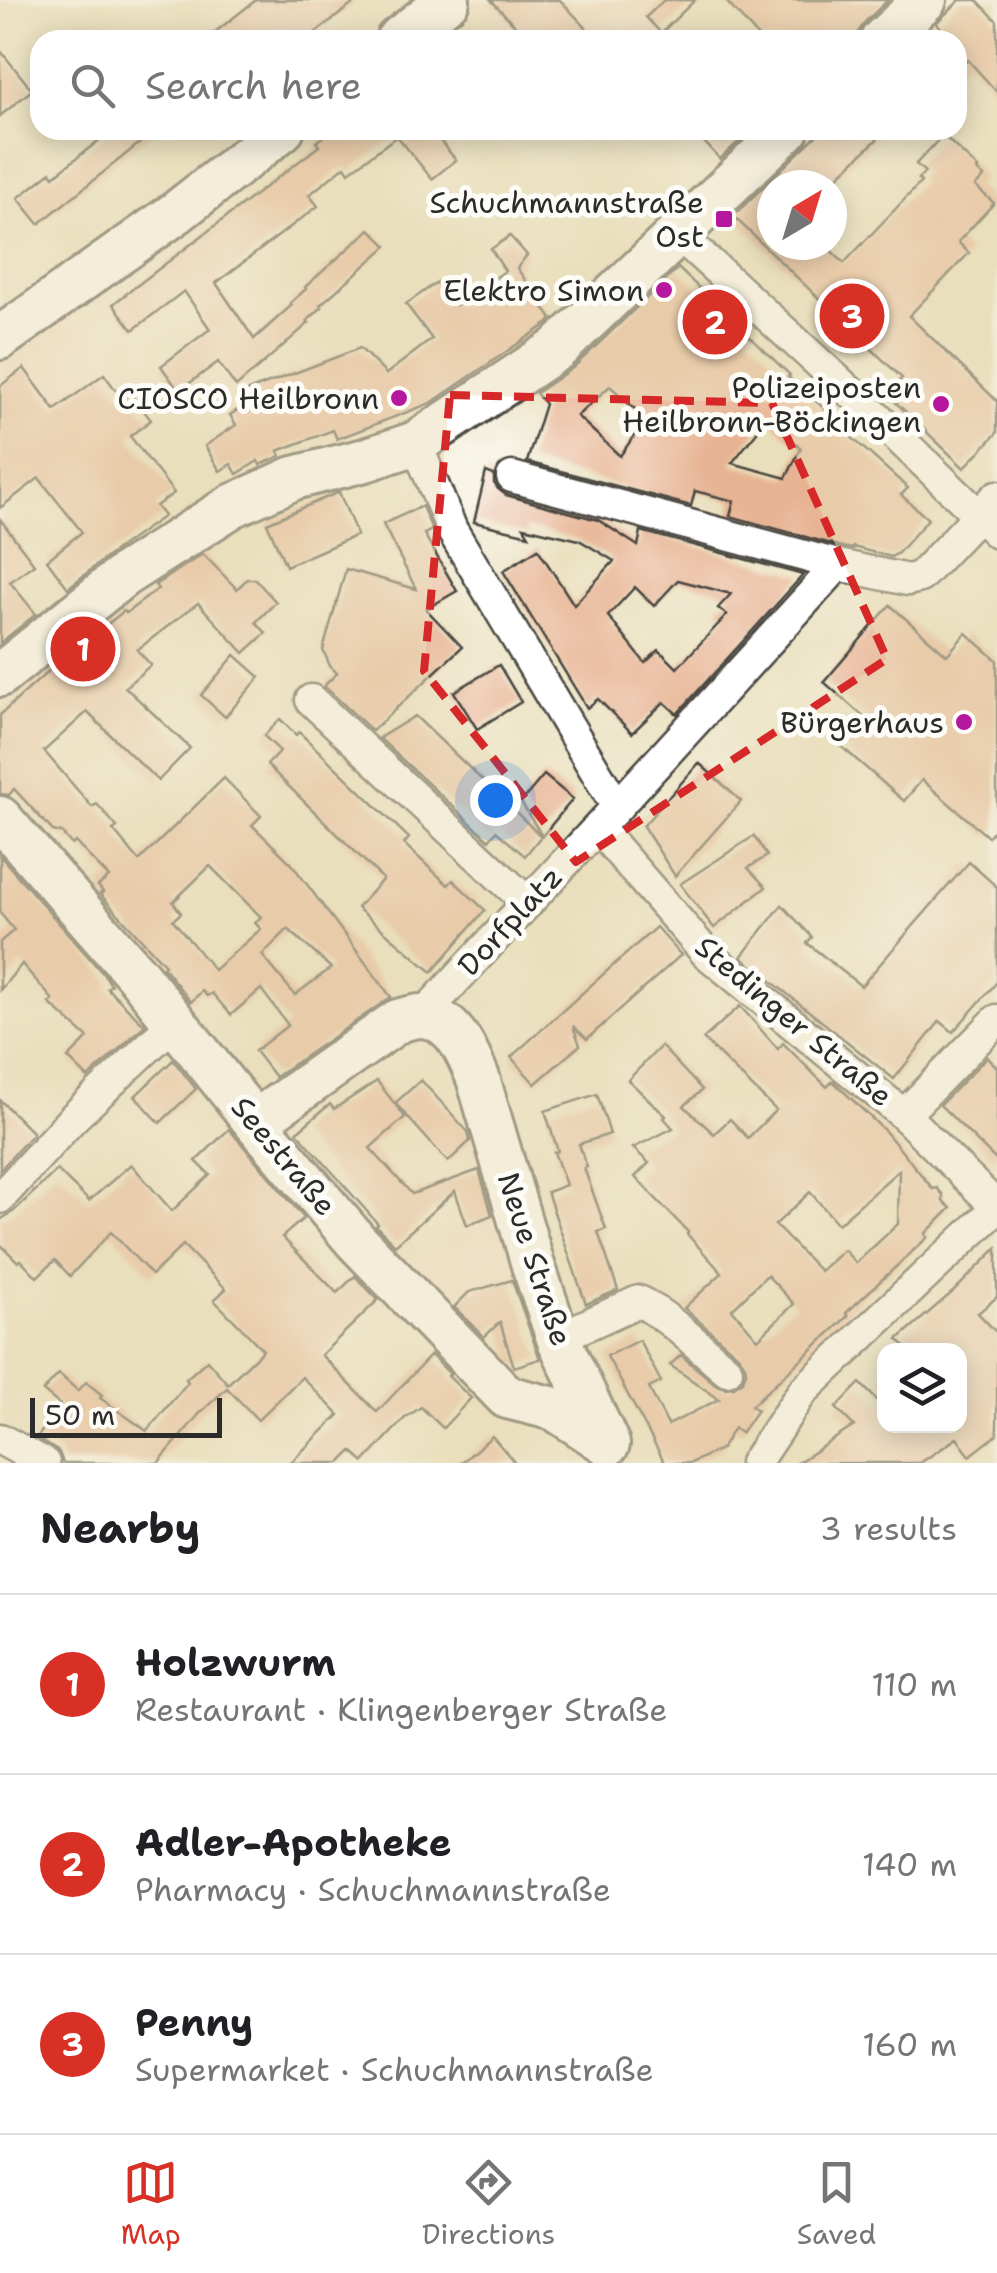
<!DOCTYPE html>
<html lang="en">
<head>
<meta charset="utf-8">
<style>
	body { margin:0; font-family:"Shantell Sans",sans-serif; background:#f2f2f2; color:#202124 }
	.controls { position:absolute; right:30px; bottom:30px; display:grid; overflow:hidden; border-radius:20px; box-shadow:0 5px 25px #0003 }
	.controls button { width:90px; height:90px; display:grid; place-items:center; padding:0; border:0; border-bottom:2px solid #e0e0e0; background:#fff; color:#202124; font:50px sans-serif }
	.compass { position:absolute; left:757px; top:170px; width:90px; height:90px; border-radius:50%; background:#fff; box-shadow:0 5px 25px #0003; rotate:38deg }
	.scale { position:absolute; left:30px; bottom:25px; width:192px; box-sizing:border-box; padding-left:10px; border:5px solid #2b2b2b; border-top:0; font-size:28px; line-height:35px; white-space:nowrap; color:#2b2b2b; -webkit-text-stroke:8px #fdfcf7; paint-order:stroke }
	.you { position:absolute; left:495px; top:800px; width:35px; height:35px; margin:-25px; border:8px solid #fff; border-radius:50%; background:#1a73e8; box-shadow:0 0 0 15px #1a73e833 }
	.badge { display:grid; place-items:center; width:65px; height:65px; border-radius:50%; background:#d93025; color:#fff; font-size:32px; font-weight:700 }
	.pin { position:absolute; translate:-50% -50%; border:5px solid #fff; box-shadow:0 2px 10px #0006 }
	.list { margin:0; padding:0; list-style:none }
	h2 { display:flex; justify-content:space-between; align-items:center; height:130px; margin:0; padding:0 40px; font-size:42px }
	h2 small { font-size:32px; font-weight:400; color:#757577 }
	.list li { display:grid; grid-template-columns:65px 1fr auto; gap:30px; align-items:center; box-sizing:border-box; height:180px; padding:0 40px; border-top:2px solid #e0e0e0 }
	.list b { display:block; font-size:38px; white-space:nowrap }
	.list p { margin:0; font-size:32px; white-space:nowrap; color:#757577 }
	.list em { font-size:32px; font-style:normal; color:#757577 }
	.icon { flex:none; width:55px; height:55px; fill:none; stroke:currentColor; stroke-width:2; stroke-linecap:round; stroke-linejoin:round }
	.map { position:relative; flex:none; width:997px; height:1463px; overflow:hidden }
	.search { position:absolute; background:#fff; box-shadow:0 5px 25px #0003; left:30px; right:30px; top:30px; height:110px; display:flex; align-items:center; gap:25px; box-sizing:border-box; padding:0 35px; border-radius:30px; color:#757577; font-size:38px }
	.sheet { height:670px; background:#fff }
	nav { display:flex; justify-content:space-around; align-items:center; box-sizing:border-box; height:140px; border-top:2px solid #e0e0e0; background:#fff; font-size:28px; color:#757577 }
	nav a { display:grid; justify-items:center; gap:5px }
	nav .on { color:#d93025 }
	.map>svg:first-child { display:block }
	.built { fill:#f0d6bc }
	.building { fill:#e7b393; fill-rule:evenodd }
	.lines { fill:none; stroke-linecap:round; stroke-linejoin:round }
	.street-casing { stroke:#484641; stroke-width:35 }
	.secondary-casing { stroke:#484641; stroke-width:48 }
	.street { stroke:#fff; stroke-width:30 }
	.secondary { stroke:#fff; stroke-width:42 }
	.marked { fill:none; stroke:#d62828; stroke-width:8; stroke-dasharray:20 12; stroke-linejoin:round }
	.poi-dot { fill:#b5179e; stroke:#fdfcf7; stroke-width:4 }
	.labels { text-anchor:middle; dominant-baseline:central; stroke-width:10; stroke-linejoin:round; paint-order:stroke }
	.poi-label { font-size:30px; fill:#2b2b2b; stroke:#fdfcf7; text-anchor:end }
	.street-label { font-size:30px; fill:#2b2b2b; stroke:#fdfcf7 }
</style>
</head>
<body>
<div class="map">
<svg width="997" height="1463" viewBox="0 0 997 1463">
	<rect width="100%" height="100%" fill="#fdfcf7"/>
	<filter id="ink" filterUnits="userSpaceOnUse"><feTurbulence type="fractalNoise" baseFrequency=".01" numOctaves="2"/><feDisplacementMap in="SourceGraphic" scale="20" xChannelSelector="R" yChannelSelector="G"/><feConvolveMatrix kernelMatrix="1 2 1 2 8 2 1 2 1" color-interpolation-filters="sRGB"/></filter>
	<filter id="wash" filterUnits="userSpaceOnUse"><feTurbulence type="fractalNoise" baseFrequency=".0048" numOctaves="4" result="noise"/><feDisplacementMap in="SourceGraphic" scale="40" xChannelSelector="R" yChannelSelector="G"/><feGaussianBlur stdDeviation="2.25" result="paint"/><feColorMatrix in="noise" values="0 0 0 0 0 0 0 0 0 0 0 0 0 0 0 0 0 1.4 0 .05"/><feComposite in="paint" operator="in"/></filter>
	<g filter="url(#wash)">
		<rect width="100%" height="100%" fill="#e9dfbc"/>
		<g class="built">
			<polygon points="476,0 696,0 654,40 505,40 472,4"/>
			<polygon points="71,313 123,383 0,465 0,366"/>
			<polygon points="502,1212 525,1276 469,1292 450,1312 410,1269 459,1223 467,1224"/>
		</g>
		<g id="blocks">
			<g class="building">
				<polygon points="256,0 358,0 306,40 205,40"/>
				<polygon points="491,0 560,0 589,31 579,40 529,40"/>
				<polygon points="664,0 695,0 661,33 646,17"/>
				<polygon points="725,0 888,0 865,22 853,40 761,40"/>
				<polygon points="960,0 977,0 997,21 997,92 968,60 957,70 957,40 928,40 941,28 936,23"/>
				<polygon points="0,50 32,90 0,116"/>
				<polygon points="112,130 156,130 39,224 18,198 51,172 54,176"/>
				<polygon points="332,130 431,130 456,160 432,179 397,136 349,172 345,166 309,195 318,206 216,283 254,339 292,305 290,303 306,289 305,287 370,229 387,246 320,305 322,307 307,321 309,323 236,387 218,362 179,391 161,366 210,329 184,291 133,330 113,304 319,146 316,142"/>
				<polygon points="693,130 751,130 720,159"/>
				<polygon points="822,130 887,130 829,185 772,185 772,245 825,245 844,263 921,182 918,179 925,172 916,164 943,135 978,168 977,170 984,177 975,186 994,203 958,242 969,253 909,316 997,401 997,433 964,468 887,394 902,378 733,216"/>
				<polygon points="510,236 527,255 517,268 552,319 550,322 431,403 337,439 333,430 278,451 281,456 260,465 258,461 237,474 231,464 220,471 205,446 236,425 230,415 247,404 240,394 360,348 386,374 432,339 406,304 439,281 456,305 505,271 491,249"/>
				<path d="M678 268 790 375 788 377 833 416 830 418 908 488 901 495 928 519 898 553 891 557 853 547V549L842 547 730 516 734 501 695 491 691 506 527 462 545 404 536 393 574 367ZM610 386 646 419 620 456 577 416ZM768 418 801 448 786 478 732 463Z"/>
				<polygon points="24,368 55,410 104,374 122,399 130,393 151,420 130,436 174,493 156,506 164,516 108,556 68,588 47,560 82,532 39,478 0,508 0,386"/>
				<path d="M486 472 494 475V483L498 489 506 495 598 520 638 546 641 531 803 575 677 714 664 702 632 733 598 699 587 708 503 571 538 549 574 605 614 561 579 540 524 527 529 535 474 522ZM678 580 731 594 718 608 727 615 677 668 659 650 645 663 608 616 635 587 654 606Z"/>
				<polygon points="339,492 357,535 286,566 267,523"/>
				<polygon points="422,506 432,530 424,534 457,591 426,609 462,647 372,731 324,686 337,673 330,666 323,650 346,569 416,589 383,524"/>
				<polygon points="0,519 34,564 10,582 36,614 0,643"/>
				<path d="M203 554 237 589 247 579H255L276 602 256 622 266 633 244 653 198 603 137 650 151 665 125 687 190 748 158 781 87 712 44 751 92 807 97 804 117 827 113 830 139 861 224 778 261 816 252 825 291 863 391 997 275 1077 255 1051 288 1025 261 989 231 1015 212 993 207 996 202 991 191 1002 163 967 165 965 100 894 103 892 98 886 109 877 75 842 72 845 62 833 53 831 14 789 9 795 0 794V715L53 667 124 611 126 613 158 589 155 585ZM210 866 261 917 255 923 261 929 214 970 173 920 181 913 173 902ZM288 929 331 968 295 995 262 955Z"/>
				<polygon points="890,605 947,655 966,633 997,660 997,826 988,837 922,780 904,801 842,747 866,719 824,682"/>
				<polygon points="235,655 260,677 225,717 201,695"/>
				<polygon points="499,665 521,702 477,729 454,692"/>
				<polygon points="415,716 541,836 525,856 496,831 489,840 379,738"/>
				<polygon points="280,719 296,735 299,732 409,838 404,844 448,885 453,880 485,910 432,972 357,908 383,879 267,765 280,751 264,736"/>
				<polygon points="699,763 741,801 675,876 643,826"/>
				<polygon points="544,775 573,799 542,836 521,802"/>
				<polygon points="754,836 767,856 748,868 766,887 714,928 680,884"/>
				<polygon points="0,856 106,977 111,985 107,988 145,1025 88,1078 68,1058 88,1038 49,1003 53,1000 22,964 0,990 0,942 14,930 0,913"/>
				<polygon points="969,862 997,887 997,982 953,1032 940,1021 894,1079 741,957 782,905 812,937 807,943 861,986"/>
				<polygon points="656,927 681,955 587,1039 573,1026 580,1045 535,1084 511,1057"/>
				<path d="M740 1006 778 1049 783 1043 827 1087 833 1081 835 1083 885 1131 933 1189 937 1188 943 1195V1201L951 1208 925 1234 928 1237 846 1313 848 1316 751 1406 757 1410 741 1433 734 1428 721 1449 691 1463H665L607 1356 639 1340 661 1382 649 1388 668 1425 719 1399 670 1365 681 1355 715 1384 725 1388 734 1387 742 1381 746 1372 745 1365 739 1356 684 1308 722 1273 687 1234 688 1232 635 1177 649 1163 633 1148 673 1128 664 1118 666 1116 628 1080 661 1046 702 1090 684 1106 714 1134 730 1119 748 1138 776 1110 703 1039ZM899 1170 898 1224 856 1263 844 1250 820 1271 775 1225 810 1192 838 1224ZM767 1275 794 1304 758 1339 732 1309Z"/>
				<polygon points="987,1057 997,1067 997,1161 940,1105"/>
				<polygon points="173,1060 196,1089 160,1123 135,1096"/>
				<polygon points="421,1080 468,1132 470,1141 448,1162 395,1103"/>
				<polygon points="377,1081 405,1117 370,1148 412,1194 479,1170 492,1215 467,1225 455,1191 395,1245 376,1226 378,1224 297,1132 330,1104 334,1109"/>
				<polygon points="597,1094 610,1134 579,1144 587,1167 584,1168 606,1229 598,1232 618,1290 586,1304 547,1192 566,1185 554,1152 558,1151 545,1111"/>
				<polygon points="0,1100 33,1133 0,1170"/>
				<polygon points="229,1129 304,1218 282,1237 337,1293 355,1276 378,1300 321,1355 377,1412 431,1355 450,1374 448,1376 471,1398 443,1428 421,1407 405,1418 364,1462 352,1451 340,1463 290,1463 339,1415 302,1377 258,1420 227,1388 201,1412 158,1463 63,1463 59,1452 37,1438 60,1405 43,1391 59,1374 78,1391 86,1382 102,1395 100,1398 147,1431 188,1382 186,1379 207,1360 228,1384 263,1350 214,1300 226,1289 183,1245 152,1275 111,1232 70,1276 55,1260 37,1277 21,1260 18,1262 0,1244 0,1220 14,1211 57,1170 89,1201 131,1164 172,1211 210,1175 196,1161"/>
				<polygon points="997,1248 997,1297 978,1313 997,1333 997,1435 970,1456 957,1438 920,1463 797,1463 854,1426 836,1408 860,1383 884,1407 884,1426 960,1426 960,1350 908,1350 898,1339 955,1290"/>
				<polygon points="512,1280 540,1359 514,1367 500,1322 484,1337 454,1307 469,1292"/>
				<polygon points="492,1436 515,1463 461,1463"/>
			</g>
		</g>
	</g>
	<g filter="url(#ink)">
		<use href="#blocks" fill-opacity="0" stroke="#484641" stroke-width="2.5"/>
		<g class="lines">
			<g class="street-casing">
				<g id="street">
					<polyline points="678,234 857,398 997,533"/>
					<polyline points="416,443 452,530 617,807"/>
					<polyline points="512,477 838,565"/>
					<polyline points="311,700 528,903"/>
					<polyline points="598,828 706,953 904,1115 997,1207"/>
					<polyline points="422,1016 617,807 838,565 908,580 920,577 997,496"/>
					<polyline points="904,1115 997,1020"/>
					<polyline points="0,1198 73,1118 175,1022"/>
					<path d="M558 1338 639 1301C672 1319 698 1346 727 1370"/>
					<polyline points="0,1439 44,1463"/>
					<polyline points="755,1463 803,1391 997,1208"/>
				</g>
			</g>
			<g class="secondary-casing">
				<g id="secondary">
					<polyline points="397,40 448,0"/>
					<polyline points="882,40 925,0"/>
					<polyline points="0,338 176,213 282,130"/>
					<polyline points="0,675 124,575 232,506 294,478 365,460 416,443 557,349 787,130"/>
					<polyline points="0,818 138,976 255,1122 356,1241 507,1397 555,1409 608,1444"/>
					<path d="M255 1122 398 1021C405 1019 414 1016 422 1016 454 1018 468 1054 478 1078L533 1265 558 1338 607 1442"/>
				</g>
			</g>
			<use href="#street" class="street"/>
			<use href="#secondary" class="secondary"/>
		</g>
	</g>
	<path d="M0 0H997V1463H0ZM450 395 772 403 887 659 576 862 424 671Z" fill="#e9dfbc" fill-opacity=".55" fill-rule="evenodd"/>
	<path class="marked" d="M450 395 772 403 887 659 576 862 424 671Z"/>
	<g class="poi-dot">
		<rect x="714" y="209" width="20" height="20" rx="5"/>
		<circle cx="664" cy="290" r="10"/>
		<circle cx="399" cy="398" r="10"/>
		<circle cx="941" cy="404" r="10"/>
		<circle cx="964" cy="722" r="10"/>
	</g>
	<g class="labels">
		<g class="poi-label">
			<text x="704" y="202">Schuchmannstraße<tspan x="704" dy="34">Ost</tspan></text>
			<text x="644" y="290">Elektro Simon</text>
			<text x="921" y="387">Polizeiposten<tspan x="921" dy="34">Heilbronn-Böckingen</tspan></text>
			<text x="379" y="398">CIOSCO Heilbronn</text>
			<text x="944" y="722">Bürgerhaus</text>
		</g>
		<g class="street-label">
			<text transform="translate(510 921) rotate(-47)">Dorfplatz</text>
			<text transform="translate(794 1021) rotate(40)">Stedinger Straße</text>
			<text transform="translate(284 1156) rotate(50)">Seestraße</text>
			<text transform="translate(535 1259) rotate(72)">Neue Straße</text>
		</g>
	</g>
</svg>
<div class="controls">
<button><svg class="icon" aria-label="layers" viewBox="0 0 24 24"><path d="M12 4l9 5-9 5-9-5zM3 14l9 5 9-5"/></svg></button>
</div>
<svg class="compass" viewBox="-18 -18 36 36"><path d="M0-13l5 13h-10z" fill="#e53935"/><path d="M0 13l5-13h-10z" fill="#757577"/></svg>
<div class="scale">50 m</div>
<div class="you"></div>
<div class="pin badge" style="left:83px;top:649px">1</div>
<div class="pin badge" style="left:715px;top:322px">2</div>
<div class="pin badge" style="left:852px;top:316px">3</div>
<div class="search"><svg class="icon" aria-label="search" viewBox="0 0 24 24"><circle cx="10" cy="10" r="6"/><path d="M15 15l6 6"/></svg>Search here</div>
</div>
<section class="sheet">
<h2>Nearby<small>3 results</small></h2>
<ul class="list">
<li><span class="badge">1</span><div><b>Holzwurm</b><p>Restaurant · Klingenberger Straße</p></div><em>110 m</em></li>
<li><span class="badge">2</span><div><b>Adler-Apotheke</b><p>Pharmacy · Schuchmannstraße</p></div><em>140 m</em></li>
<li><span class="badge">3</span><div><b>Penny</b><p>Supermarket · Schuchmannstraße</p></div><em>160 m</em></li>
</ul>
</section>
<nav>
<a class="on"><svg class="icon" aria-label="map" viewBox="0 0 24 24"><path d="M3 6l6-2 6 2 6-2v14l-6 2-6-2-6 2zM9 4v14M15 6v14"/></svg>Map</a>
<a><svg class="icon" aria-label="directions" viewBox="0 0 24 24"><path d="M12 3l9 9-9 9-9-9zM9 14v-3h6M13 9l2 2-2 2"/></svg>Directions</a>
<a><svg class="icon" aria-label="saved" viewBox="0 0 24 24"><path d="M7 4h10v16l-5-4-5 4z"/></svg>Saved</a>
</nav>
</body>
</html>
